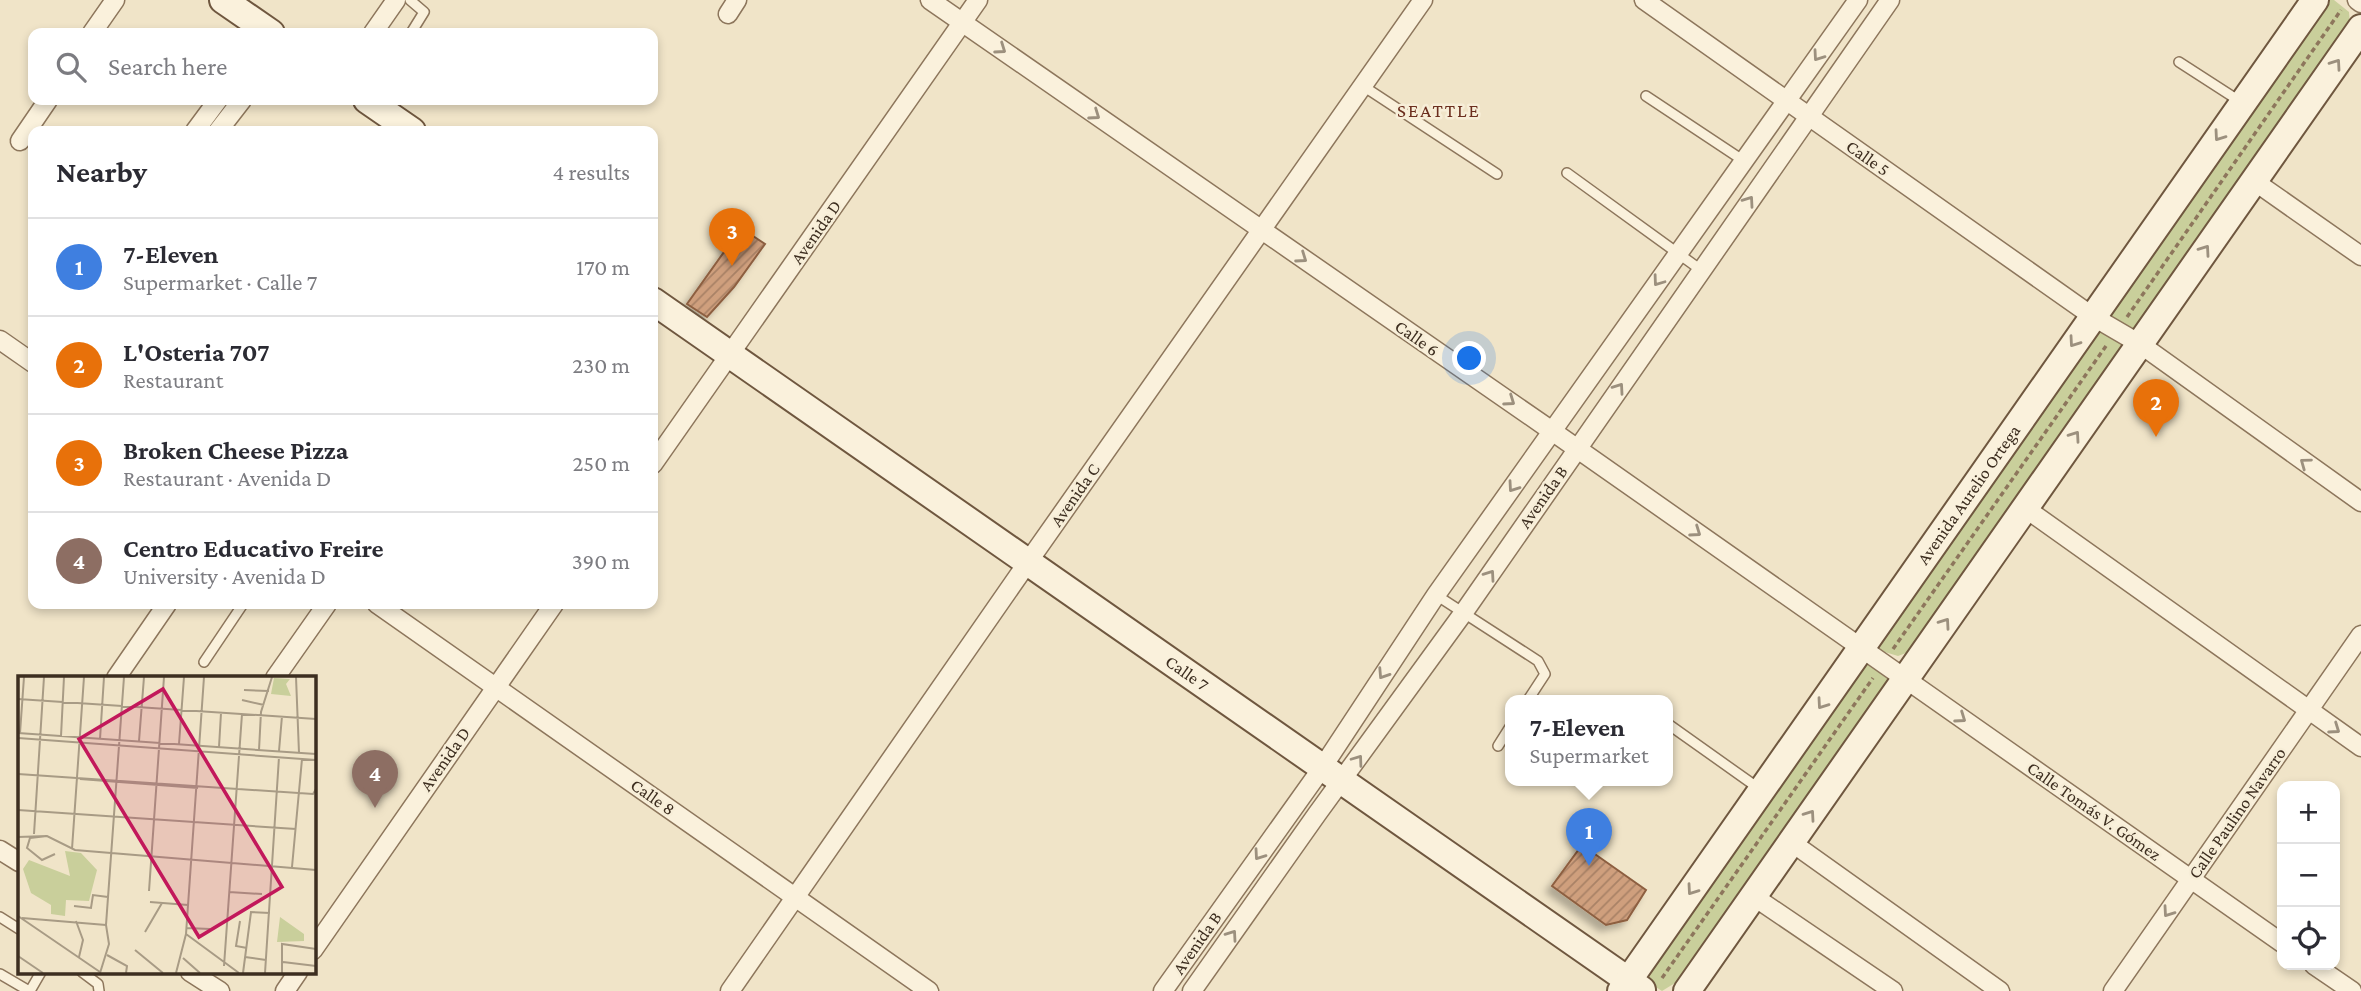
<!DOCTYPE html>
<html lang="en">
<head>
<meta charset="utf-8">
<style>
	body { margin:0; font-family:"Crimson Pro",serif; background:#f7f7f7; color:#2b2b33 }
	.controls { position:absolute; right:21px; bottom:21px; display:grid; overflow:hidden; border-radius:14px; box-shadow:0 4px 10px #0003 }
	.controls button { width:63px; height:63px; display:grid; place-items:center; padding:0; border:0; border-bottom:2px solid #e1e1e2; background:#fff; color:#2b2b33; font:35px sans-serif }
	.you { position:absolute; left:1470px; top:359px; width:24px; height:24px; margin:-18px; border:5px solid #fff; border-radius:50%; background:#1a73e8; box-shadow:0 0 0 10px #1a73e833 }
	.badge { display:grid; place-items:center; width:46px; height:46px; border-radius:50%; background:#9e2a2b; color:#fff; font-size:23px; font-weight:700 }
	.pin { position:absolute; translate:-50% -58px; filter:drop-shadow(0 2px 4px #0008) }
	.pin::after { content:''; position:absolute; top:37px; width:24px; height:21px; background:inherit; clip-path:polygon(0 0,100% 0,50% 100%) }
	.popup { position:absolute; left:1505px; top:695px; width:168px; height:91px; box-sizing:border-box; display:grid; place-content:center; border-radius:14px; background:#fff; filter:drop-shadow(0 2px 5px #0005); font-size:23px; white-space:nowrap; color:#7c7c81 }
	.popup b { font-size:26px; color:#2b2b33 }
	.popup::after { content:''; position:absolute; left:50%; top:100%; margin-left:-14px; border:14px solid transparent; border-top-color:#fff }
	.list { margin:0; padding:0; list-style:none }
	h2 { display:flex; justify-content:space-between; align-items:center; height:91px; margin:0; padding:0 28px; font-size:30px }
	h2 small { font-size:23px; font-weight:400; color:#7c7c81 }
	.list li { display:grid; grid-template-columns:46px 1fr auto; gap:21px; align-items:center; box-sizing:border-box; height:98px; padding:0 28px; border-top:2px solid #e1e1e2 }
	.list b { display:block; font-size:26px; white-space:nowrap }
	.list p { margin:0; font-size:23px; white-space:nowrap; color:#7c7c81 }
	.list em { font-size:23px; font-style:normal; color:#7c7c81 }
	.icon { flex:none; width:38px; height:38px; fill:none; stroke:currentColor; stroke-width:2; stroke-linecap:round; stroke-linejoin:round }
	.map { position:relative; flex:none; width:2361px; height:991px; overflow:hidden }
	.search { position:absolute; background:#fff; box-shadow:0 4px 10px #0003; left:28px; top:28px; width:630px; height:77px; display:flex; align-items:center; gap:18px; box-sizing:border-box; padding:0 24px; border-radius:14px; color:#7c7c81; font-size:26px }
	.panel { position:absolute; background:#fff; box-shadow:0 4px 10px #0003; left:28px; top:126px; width:630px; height:483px; border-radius:14px }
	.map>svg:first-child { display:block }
	.green { fill:#c9cf9b }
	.building { fill:url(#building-hatch); stroke:#8d5f41; stroke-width:2; filter:url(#shadow) }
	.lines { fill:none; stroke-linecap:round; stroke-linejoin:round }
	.lane-casing { stroke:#8d765c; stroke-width:12 }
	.street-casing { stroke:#8d765c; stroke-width:21 }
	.secondary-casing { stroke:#6f573f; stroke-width:30 }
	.path { stroke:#8d765c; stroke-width:3.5; stroke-dasharray:5 3.5; stroke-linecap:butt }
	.lane { stroke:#faf1dc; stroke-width:9 }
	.street { stroke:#faf1dc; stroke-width:18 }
	.secondary { stroke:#faf1dc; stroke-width:26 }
	.oneway { stroke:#9c907e }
	.labels { text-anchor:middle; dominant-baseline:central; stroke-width:5; stroke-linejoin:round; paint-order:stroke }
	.street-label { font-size:18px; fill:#3d2e20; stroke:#f7eed8 }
	.neighbourhood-label { font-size:19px; letter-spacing:2px; fill:#6b2e1e; stroke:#f7eed8 }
	.inset-road { fill:none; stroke:#a89b85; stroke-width:2 }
	.view { fill:#c2185b; fill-opacity:0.15; stroke:#c2185b; stroke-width:3.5 }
	.inset-edge { fill:none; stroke:#3d2e20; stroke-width:3.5 }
</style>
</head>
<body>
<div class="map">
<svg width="2361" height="991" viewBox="0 0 2361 991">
	<defs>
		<pattern id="building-hatch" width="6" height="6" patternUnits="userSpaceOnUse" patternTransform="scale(1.75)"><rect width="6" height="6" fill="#cf9f7d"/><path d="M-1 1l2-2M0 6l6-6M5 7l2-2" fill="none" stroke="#a98266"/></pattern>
		<filter id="shadow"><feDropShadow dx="-6" dy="6" stdDeviation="3.5" flood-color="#0004"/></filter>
	</defs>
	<rect width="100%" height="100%" fill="#f0e4c8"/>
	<g class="green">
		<polygon points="2317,0 2334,0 2349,12 2350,25 1906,653 1898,656 1878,650 1872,635"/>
		<polygon points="1856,657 1878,662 1888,679 1675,983 1662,991 1640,977"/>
	</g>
	<g class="building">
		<polygon points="741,228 765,244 734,287 707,317 687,304"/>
		<polygon points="1582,845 1646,890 1627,920 1606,925 1552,886"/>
	</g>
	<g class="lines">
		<g class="lane-casing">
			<g id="lane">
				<polyline points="410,0 424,12 411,33"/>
				<polyline points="2179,62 2241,102"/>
				<polyline points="1363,86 1497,174"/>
				<polyline points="1646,96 1744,161"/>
				<polyline points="1567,173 1701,270"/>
				<polyline points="1436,595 1538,661 1545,674 1528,700"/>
				<polyline points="204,662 243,604"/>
				<polyline points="1668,724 1761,790"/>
				<polyline points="1498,746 1510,727"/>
				<polyline points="0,917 19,929"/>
				<polyline points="82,972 98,984 99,991"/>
				<polyline points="0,974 29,991"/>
				<polyline points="30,991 41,972"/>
			</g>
		</g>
		<g class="street-casing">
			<g id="street">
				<polyline points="930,0 1552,431 2282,943"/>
				<polyline points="1644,0 2092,316 2140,344 2361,502"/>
				<polyline points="2357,0 2361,3"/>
				<polyline points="728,14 737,0"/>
				<polyline points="92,33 115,0"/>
				<polyline points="373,33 396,0"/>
				<polyline points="195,131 218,100"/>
				<polyline points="218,131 242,100"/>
				<polyline points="20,141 48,100"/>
				<polyline points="2254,181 2361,256"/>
				<polyline points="0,340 33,363"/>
				<polyline points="653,464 978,0"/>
				<polyline points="2025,508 2361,747"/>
				<polyline points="377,604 929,991"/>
				<polyline points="116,678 167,604"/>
				<polyline points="275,678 327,604"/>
				<polyline points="1791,842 2000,991"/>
				<polyline points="0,850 19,862"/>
				<polyline points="1753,896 1893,991"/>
				<polyline points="313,950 554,604"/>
				<polyline points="2314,965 2352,991"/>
				<polyline points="190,972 220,991"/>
				<polyline points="285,991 298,972"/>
				<polyline points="730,991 1028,562 1423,0"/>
				<polyline points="1163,991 1322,768 1436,595 1858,0"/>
				<polyline points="1192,991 1317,814 1464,612 1890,0"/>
				<polyline points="2113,991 2361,635"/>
			</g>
		</g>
		<g class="secondary-casing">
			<g id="secondary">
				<polyline points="223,0 271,33"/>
				<polyline points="367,100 412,131"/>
				<path id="s1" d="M653 301 1642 990"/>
				<path id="s2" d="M1621 991 2315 0"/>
				<polyline points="1687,991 2361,28"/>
			</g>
		</g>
		<g class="path">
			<polyline points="2127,317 2341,10"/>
			<polyline points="1893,649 2106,346"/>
			<polyline points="1662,978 1873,678"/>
		</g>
		<use href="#lane" class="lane"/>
		<use href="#street" class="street"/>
		<use href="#secondary" class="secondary"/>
	</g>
	<defs><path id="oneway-chevron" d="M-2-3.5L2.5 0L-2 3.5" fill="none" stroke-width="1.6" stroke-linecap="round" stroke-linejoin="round" transform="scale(1.75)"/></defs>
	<g class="oneway">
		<use href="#oneway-chevron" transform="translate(1001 49) rotate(35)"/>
		<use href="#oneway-chevron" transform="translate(1818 56) rotate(125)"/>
		<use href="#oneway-chevron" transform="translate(2336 64) rotate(-55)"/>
		<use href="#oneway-chevron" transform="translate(1095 115) rotate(35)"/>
		<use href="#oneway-chevron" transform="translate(2219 136) rotate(125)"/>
		<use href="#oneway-chevron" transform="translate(1749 201) rotate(-55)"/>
		<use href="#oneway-chevron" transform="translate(2205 250) rotate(-55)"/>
		<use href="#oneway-chevron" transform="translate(1302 258) rotate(35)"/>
		<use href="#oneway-chevron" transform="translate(1658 281) rotate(126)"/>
		<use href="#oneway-chevron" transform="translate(2074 342) rotate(125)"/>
		<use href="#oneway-chevron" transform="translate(1619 388) rotate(-55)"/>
		<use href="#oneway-chevron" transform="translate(1510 401) rotate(35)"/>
		<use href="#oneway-chevron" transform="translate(2075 436) rotate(-55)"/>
		<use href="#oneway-chevron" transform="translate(2305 463) rotate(-144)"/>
		<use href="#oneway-chevron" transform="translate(1513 487) rotate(125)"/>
		<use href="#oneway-chevron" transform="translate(1696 532) rotate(35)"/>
		<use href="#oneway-chevron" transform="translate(1490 575) rotate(-55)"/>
		<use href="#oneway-chevron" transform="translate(1945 623) rotate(-55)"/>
		<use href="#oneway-chevron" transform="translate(1383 674) rotate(123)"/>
		<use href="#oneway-chevron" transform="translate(1822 704) rotate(125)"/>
		<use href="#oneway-chevron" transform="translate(1961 718) rotate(35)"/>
		<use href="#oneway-chevron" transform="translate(2335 729) rotate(35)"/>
		<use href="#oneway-chevron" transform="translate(1358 760) rotate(-54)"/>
		<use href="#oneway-chevron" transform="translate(1810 815) rotate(-55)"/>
		<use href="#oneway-chevron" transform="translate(1259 855) rotate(125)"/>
		<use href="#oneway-chevron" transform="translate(1692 890) rotate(125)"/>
		<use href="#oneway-chevron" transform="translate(2168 912) rotate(125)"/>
		<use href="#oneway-chevron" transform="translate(1232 935) rotate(-55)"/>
	</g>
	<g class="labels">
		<g class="street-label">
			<text transform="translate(1868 158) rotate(35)">Calle 5</text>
			<text transform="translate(816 232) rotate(-55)">Avenida D</text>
			<text transform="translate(1417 338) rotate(35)">Calle 6</text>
			<text transform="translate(1075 495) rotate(-55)">Avenida C</text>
			<text stroke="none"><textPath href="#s2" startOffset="606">Avenida Aurelio Ortega</textPath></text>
			<text transform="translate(1543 497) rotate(-55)">Avenida B</text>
			<text stroke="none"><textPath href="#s1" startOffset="651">Calle 7</textPath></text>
			<text transform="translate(445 759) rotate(-55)">Avenida D</text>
			<text transform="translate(653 797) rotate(35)">Calle 8</text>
			<text transform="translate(2094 811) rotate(35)">Calle Tomás V. Gómez</text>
			<text transform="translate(2237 813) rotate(-55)">Calle Paulino Navarro</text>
			<text transform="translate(1197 943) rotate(-55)">Avenida B</text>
		</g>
		<g class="neighbourhood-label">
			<text x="1439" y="110">SEATTLE</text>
		</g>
	</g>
	<g transform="translate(18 676)">
		<rect width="298" height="298" fill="#f0e4c8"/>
		<path d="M256 2 272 3 268 8 273 20 253 18ZM47 175 63 177 79 194 71 225 48 224 47 240 33 238V229L13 217 5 193 11 184 52 200ZM262 241 286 258V265L259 266Z" fill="#c9cf9b"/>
		<path class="inset-road" d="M278 1 281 77M226 14 251 15M0 23 298 43M224 24 246 29M0 57 298 78M2 57 6 1M43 60 46 1M0 62 298 84M82 63 86 1M121 65 126 1M161 68 166 1M201 71 203 37M241 74 243 36 254 1M261 75 264 40M0 98 295 118 298 113M62 103 180 112M0 134 278 153M16 158 26 1M29 160 12 162 9 172 24 184 37 178M0 161 29 160 57 174 298 194M54 173 66 1M274 191 284 83M131 215 146 1M211 216 244 218M132 226 170 229M56 230 73 232 75 219 90 221M0 240 82 296M4 242 88 249M58 245 65 264 61 281M222 245 218 270 229 272M169 252 192 253M127 256 144 227M168 258 221 297M117 274 145 297M89 279 109 290 108 297M0 280 25 297M227 281 248 284M165 282 182 297M265 286 298 290M206 290 224 38M82 297 91 268 88 249 106 1M158 297 168 258 186 1M225 297 233 236 252 237M247 297 261 81M264 297V268L298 273"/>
		<path class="view" d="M145 13 264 211 181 261 61 63Z"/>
		<rect width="298" height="298" class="inset-edge"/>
	</g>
</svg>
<div class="controls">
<button>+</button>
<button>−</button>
<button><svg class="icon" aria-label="locate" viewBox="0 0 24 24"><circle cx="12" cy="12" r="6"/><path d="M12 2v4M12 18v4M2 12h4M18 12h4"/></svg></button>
</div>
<div class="you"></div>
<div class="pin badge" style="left:1589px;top:866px;background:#3f7fe0">1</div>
<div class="popup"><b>7-Eleven</b>Supermarket</div>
<div class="pin badge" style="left:2156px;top:437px;background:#e8710a">2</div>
<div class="pin badge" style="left:732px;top:266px;background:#e8710a">3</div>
<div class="pin badge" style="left:375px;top:808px;background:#8d6e63">4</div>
<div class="search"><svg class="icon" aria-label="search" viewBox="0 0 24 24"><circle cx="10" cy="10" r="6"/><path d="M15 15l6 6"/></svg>Search here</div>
<section class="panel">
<h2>Nearby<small>4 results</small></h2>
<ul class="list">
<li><span class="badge" style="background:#3f7fe0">1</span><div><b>7-Eleven</b><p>Supermarket · Calle 7</p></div><em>170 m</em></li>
<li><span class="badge" style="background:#e8710a">2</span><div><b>L'Osteria 707</b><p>Restaurant</p></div><em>230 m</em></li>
<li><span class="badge" style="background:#e8710a">3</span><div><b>Broken Cheese Pizza</b><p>Restaurant · Avenida D</p></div><em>250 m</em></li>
<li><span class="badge" style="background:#8d6e63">4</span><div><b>Centro Educativo Freire</b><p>University · Avenida D</p></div><em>390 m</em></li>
</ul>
</section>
</div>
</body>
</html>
